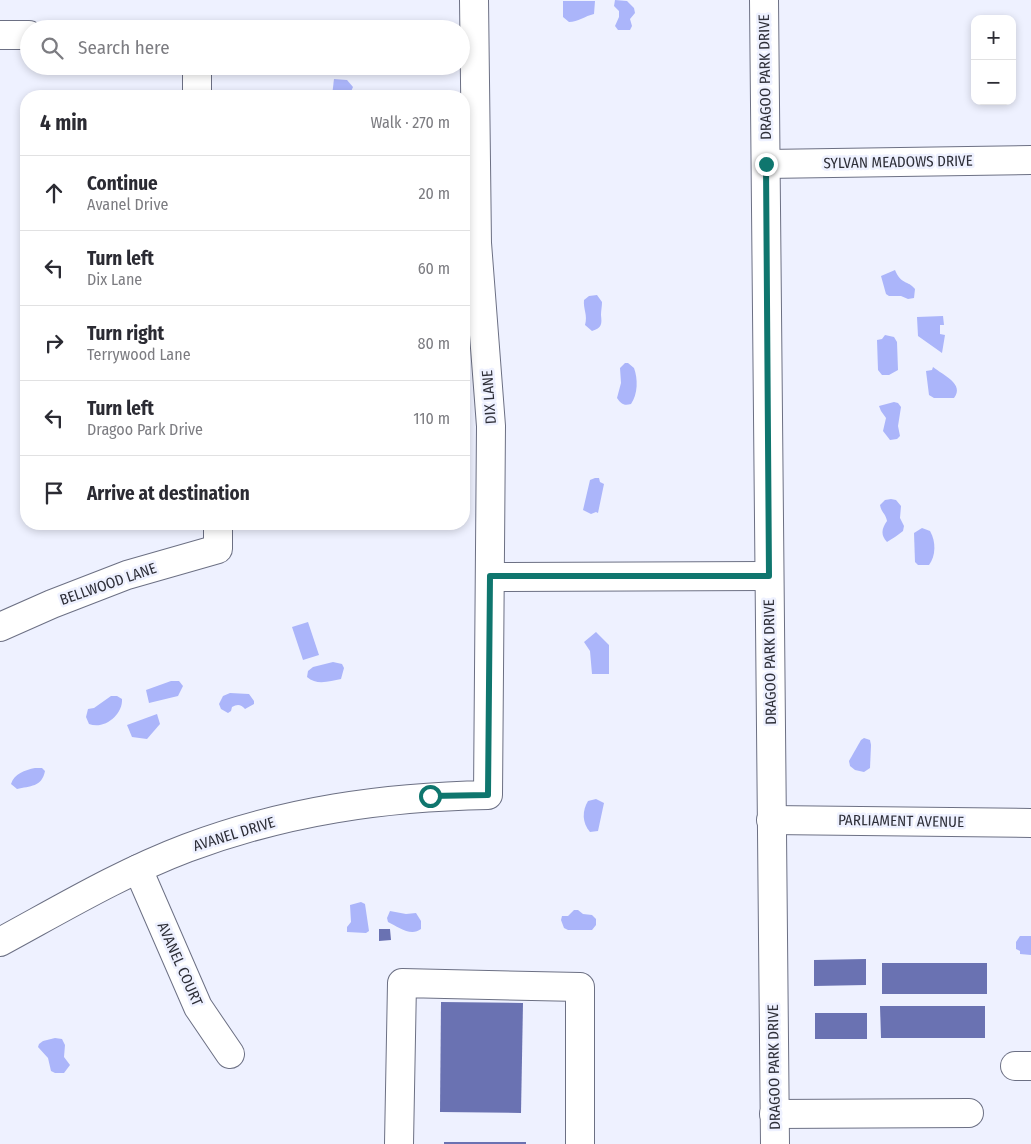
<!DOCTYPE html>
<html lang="en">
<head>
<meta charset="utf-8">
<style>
	body { margin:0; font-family:"Fira Sans Condensed",sans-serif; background:#f2f2f3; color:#2b2b33 }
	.controls { position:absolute; right:15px; top:15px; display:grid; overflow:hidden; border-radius:10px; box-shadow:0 2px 8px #0003 }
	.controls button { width:45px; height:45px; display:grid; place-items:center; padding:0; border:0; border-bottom:1px solid #e1e1e2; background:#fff; color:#2b2b33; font:25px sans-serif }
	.stop { position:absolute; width:15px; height:15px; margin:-11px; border:4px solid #0f766e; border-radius:50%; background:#fff }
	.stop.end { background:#0f766e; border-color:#fff; box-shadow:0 1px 5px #0008 }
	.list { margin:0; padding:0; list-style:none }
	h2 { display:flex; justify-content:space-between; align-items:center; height:65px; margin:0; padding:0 20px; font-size:21px }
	h2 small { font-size:16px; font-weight:400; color:#7c7c81 }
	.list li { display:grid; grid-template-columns:32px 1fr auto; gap:15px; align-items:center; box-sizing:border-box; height:75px; padding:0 20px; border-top:1px solid #e1e1e2 }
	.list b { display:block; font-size:19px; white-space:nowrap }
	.list p { margin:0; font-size:16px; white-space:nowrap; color:#7c7c81 }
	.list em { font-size:16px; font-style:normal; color:#7c7c81 }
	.icon { flex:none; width:28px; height:28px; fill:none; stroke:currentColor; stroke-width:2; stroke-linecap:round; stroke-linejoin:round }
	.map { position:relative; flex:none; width:1031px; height:1144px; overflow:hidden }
	.search { position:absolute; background:#fff; box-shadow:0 2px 8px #0003; left:20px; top:20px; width:450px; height:55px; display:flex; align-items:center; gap:12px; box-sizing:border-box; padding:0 18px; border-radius:28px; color:#7c7c81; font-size:19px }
	.panel { position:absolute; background:#fff; box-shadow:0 2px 8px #0003; left:20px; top:90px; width:450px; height:440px; border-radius:20px }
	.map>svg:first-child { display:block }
	.water { fill:#abb5fa }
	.building { fill:#6a72b2 }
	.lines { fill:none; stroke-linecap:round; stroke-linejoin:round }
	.minor-casing { stroke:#6c7084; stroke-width:30 }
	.minor { stroke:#fff; stroke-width:28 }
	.route { stroke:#0f766e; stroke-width:6 }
	.labels { text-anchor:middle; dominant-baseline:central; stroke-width:5; stroke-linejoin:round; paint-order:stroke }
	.street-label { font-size:15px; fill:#2e2f38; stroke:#eef1ff }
</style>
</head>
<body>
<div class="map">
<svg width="1031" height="1144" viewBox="0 0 1031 1144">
	<rect width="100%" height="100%" fill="#eef1ff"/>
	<g class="water">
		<polygon points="615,0 627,1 634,8 635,13 630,19 632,26 630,30 618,30 615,26 619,17 619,11 614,6"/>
		<path d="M563 1H595L594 14C585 16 578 22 569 22L563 17Z"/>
		<polygon points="334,79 347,80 353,87 349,96 332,96"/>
		<path d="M895 270C901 285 908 280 915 289L914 298 908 299 901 296H889L886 294 881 276Z"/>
		<path d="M597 295 602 302C602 306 601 311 601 315 602 324 602 328 592 331L585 325C588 315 583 309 584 300L589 296Z"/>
		<polygon points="943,316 944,325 940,325 940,334 945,335 942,353 918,336 917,317"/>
		<polygon points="885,335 894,337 897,342 898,370 889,375 882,375 878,370 877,340 882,339"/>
		<path d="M625 363H628L634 368C638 379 638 394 631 404 624 406 621 404 617 398L621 383 620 368Z"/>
		<path d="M933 367C943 375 965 384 954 398H934L929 395 926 371 932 370Z"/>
		<polygon points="894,402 898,403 901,407 898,426 900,436 897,439 890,440 883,431 886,418 881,411 879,406"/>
		<polygon points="595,478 599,478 600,482 604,484 598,513 596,512 591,514 583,510 590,480"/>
		<path d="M891 499 896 500 901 506 900 518 904 526 903 531C898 535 892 539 887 542 880 535 882 528 887 521 886 514 881 512 880 505L885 500Z"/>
		<path d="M922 528 930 531C936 541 936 556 929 565H918L915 562 914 533Z"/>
		<polygon points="308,622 319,655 303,660 292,627"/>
		<polygon points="596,632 609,645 609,674 592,674 590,651 584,642"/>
		<path d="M333 662 342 664 344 668 341 679C330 681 317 686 307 677L308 671 313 667Z"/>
		<polygon points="171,681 179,681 183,686 178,696 149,703 146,690"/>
		<path d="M230 693 249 694 254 701V704L245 709C241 704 237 704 232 707L231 711 228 713 221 709 219 704 223 696Z"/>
		<path d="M111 696H117L122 699C123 715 104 730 89 724L86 717 88 709 94 708Z"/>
		<polygon points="157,714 160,724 147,739 132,737 127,725"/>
		<polygon points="864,738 870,740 871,745 870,768 864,772 855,770 850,766 849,761 861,740"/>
		<path d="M35 768H42L45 771C42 787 30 786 17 789L11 784C14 774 25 770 35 768Z"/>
		<path d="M596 799 604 803 598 831 590 832C582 823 582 811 588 801Z"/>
		<polygon points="361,902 365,904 369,931 366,933 347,932 347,927 351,922 350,905"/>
		<polygon points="574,910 578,910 583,914 592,915 596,919 596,925 592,930 568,930 564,928 561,920 562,916 568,916"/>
		<path d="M390 911 406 914 416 913 421 921V929C411 937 398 927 388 922L387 918Z"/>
		<polygon points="1020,936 1031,936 1031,955 1020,954 1020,951 1016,949 1016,942"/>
		<polygon points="55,1038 62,1039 65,1045 64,1057 70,1065 64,1073 55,1073 51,1071 48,1058 38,1047 39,1044 43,1041"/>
	</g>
	<g class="building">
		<polygon points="379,929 390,929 391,940 379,941"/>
		<polygon points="866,959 866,985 814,986 814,960"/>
		<rect x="882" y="963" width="105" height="31"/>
		<polygon points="441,1002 523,1003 521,1113 440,1112"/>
		<polygon points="880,1006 985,1006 985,1038 881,1038"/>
		<rect x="815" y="1013" width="52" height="26"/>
		<rect x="444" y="1142" width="82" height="2"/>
	</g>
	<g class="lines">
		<g class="minor-casing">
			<g id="minor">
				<polyline points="764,0 775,1144"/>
				<polyline points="0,35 29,35"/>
				<polyline points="197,66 197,96"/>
				<polyline points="766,164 1031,160"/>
				<polyline points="490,577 769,576"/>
				<polyline points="0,627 52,604 127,575 218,549 218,524"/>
				<polyline points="771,820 1031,823"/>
				<polyline points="138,869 198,1007 230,1054"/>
				<path d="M0 942C61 909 121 873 187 848 286 811 383 797 488 795L491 426 477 243 474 0"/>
				<polyline points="1015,1066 1031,1066"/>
				<polyline points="774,1114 969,1113"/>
				<polyline points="399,1144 402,983 580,987 580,1144"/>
			</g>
		</g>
		<use href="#minor" class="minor"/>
	</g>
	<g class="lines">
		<polyline class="route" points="430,796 488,795 490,576 769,576 766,164"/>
	</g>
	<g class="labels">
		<g class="street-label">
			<text transform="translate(765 77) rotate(-91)">DRAGOO PARK DRIVE</text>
			<text transform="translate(898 162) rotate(-1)">SYLVAN MEADOWS DRIVE</text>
			<text transform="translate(489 397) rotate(-94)">DIX LANE</text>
			<text transform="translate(108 584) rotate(-19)">BELLWOOD LANE</text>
			<text transform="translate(770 662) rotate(-91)">DRAGOO PARK DRIVE</text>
			<text transform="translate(901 821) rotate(1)">PARLIAMENT AVENUE</text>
			<text transform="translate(234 834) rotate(-17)">AVANEL DRIVE</text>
			<text transform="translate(180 964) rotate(66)">AVANEL COURT</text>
			<text transform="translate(774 1067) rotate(-91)">DRAGOO PARK DRIVE</text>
		</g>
	</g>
</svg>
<div class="controls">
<button>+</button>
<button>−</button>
</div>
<div class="stop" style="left:430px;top:796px"></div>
<div class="stop end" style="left:766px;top:164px"></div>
<div class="search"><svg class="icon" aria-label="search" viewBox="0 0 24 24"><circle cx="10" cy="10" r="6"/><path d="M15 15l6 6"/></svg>Search here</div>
<section class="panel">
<h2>4 min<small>Walk · 270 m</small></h2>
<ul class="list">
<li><svg class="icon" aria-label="ahead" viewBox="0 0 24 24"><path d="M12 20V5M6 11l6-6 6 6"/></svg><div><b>Continue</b><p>Avanel Drive</p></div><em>20 m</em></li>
<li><svg class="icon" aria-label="left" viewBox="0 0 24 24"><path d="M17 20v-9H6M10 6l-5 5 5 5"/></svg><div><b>Turn left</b><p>Dix Lane</p></div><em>60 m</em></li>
<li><svg class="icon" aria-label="right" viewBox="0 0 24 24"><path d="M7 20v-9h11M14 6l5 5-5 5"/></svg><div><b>Turn right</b><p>Terrywood Lane</p></div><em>80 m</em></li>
<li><svg class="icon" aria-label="left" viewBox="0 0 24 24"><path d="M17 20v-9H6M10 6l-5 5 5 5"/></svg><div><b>Turn left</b><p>Dragoo Park Drive</p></div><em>110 m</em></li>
<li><svg class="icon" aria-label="arrive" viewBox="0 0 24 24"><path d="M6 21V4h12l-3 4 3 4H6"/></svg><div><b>Arrive at destination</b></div></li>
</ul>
</section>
</div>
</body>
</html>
